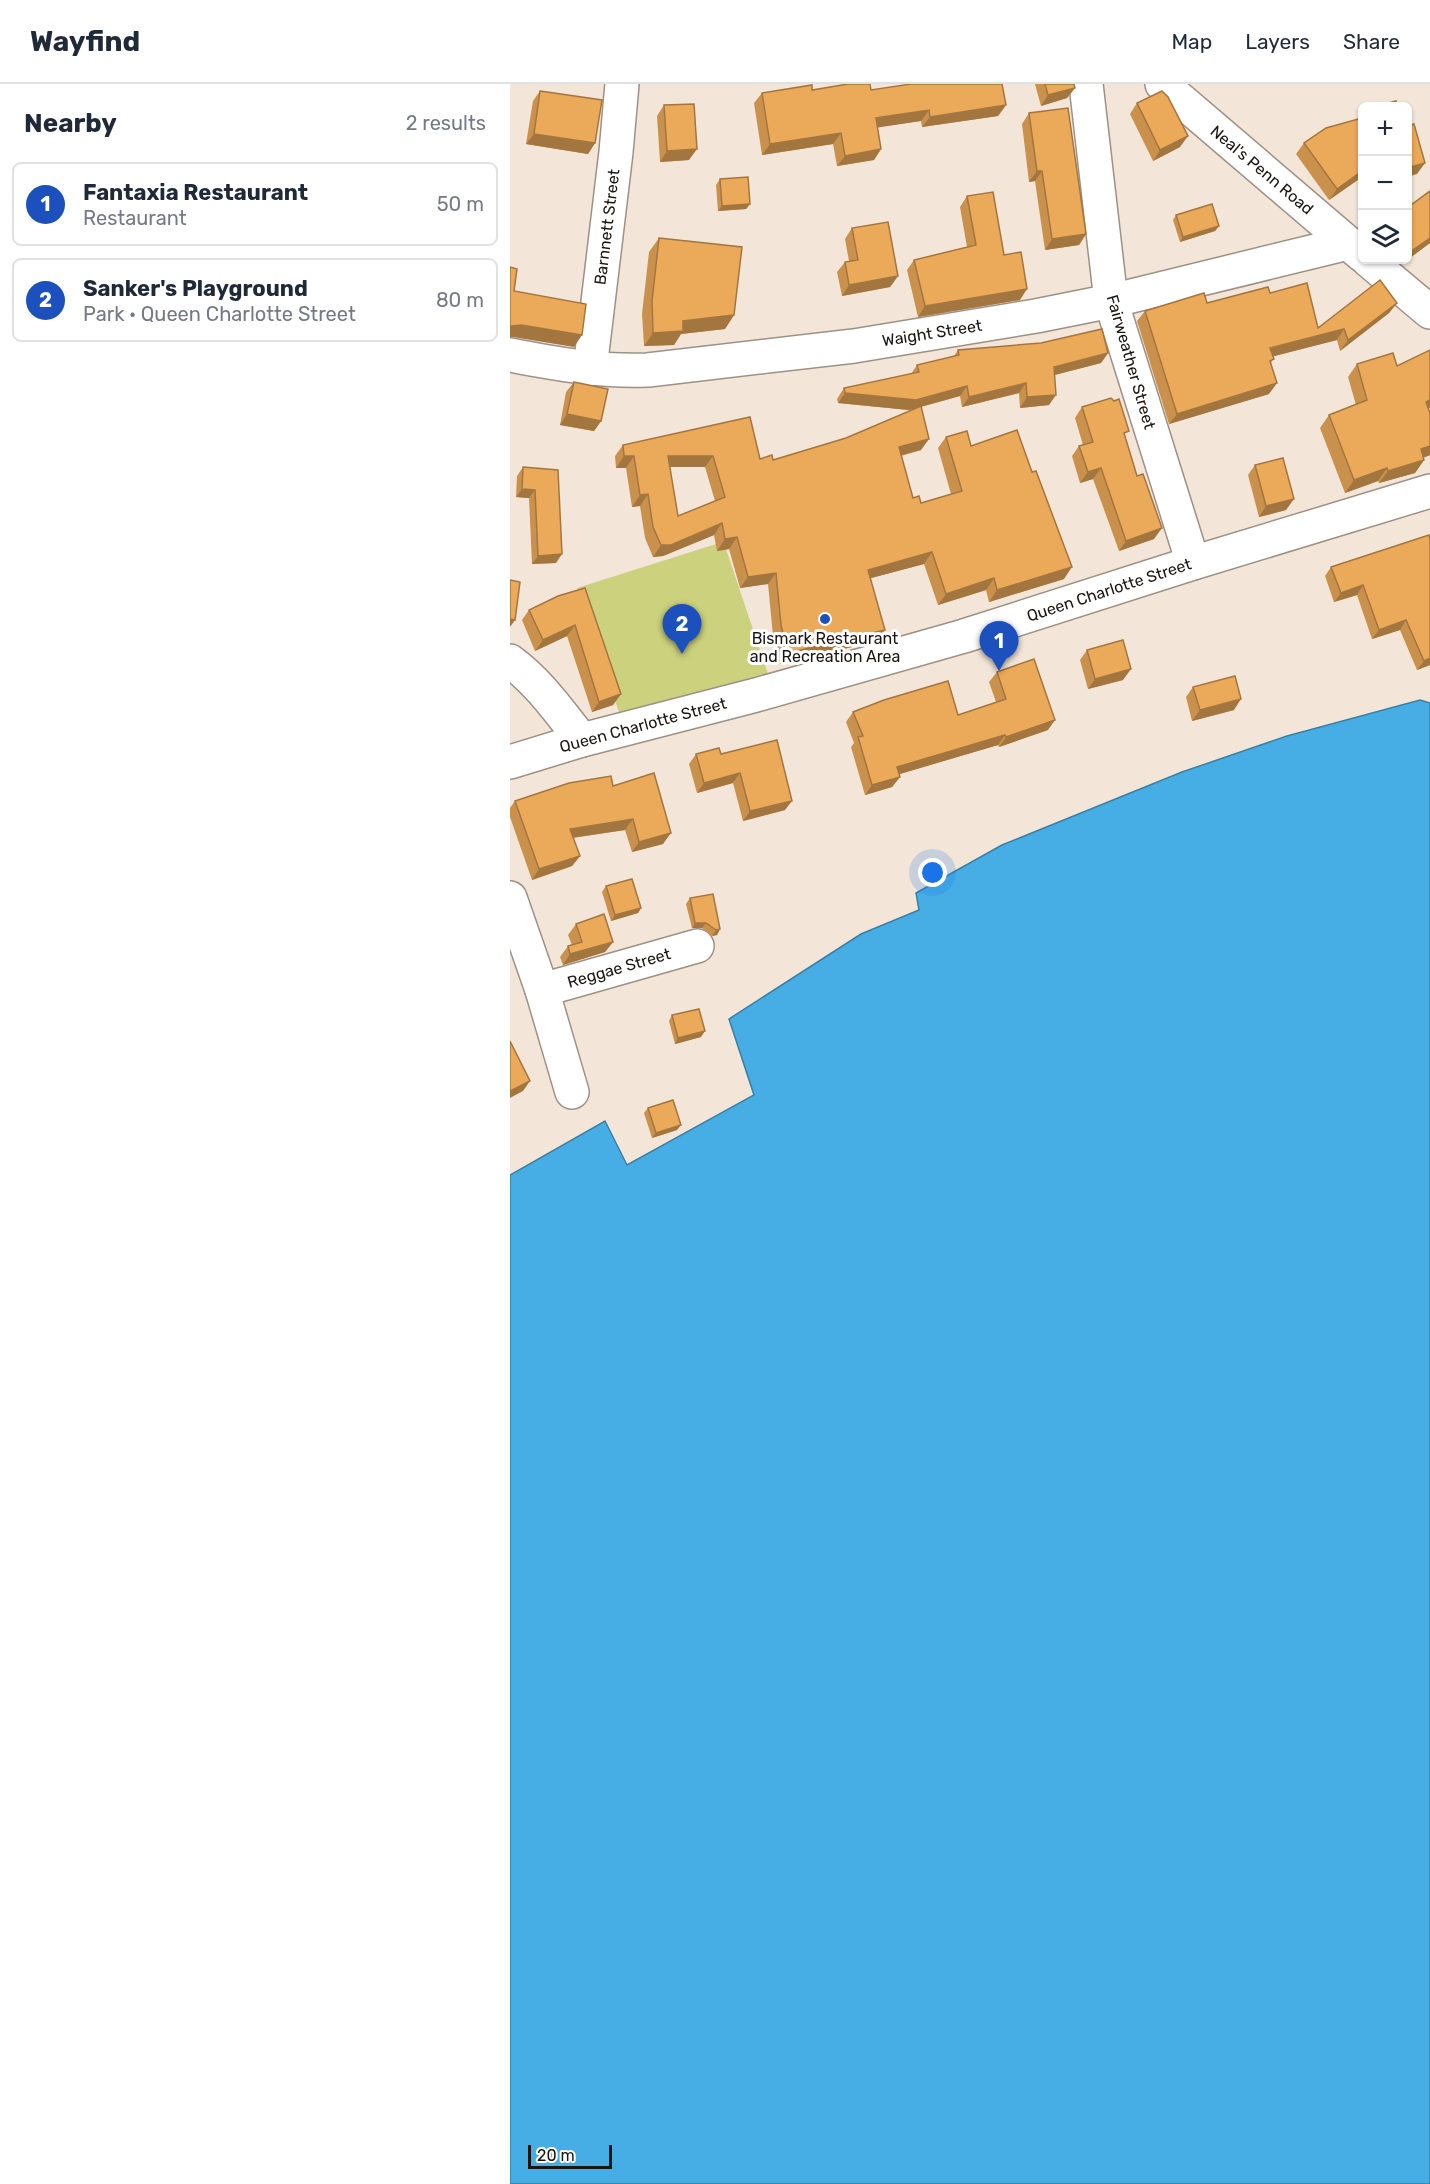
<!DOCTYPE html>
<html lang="en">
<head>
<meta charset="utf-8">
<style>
	body { margin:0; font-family:Rubik,sans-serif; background:#f2f2f3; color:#1f2937 }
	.controls { position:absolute; right:18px; top:18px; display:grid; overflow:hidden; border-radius:9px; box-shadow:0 2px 4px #0004 }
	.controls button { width:54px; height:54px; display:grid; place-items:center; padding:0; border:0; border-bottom:2px solid #e0e1e3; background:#fff; color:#1f2937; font:30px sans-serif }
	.scale { position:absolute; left:18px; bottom:15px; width:84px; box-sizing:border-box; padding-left:6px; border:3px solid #1a1511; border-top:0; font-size:16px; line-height:21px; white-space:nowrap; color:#1a1511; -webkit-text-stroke:4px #fff; paint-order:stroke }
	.you { position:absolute; left:423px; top:789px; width:21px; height:21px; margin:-15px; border:4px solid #fff; border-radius:50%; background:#1a73e8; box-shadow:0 0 0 9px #1a73e833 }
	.badge { display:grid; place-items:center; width:39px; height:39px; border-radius:50%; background:#1c51bd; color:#fff; font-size:20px; font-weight:700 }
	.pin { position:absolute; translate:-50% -50px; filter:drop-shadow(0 2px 3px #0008) }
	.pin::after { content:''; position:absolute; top:32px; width:21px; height:18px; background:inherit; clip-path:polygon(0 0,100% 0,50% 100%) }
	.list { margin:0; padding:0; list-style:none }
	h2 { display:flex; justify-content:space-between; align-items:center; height:78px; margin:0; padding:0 24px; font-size:26px }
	h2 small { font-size:20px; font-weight:400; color:#747a83 }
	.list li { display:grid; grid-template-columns:39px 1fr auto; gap:18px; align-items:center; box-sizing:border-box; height:84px; margin:0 12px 12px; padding:0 12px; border:2px solid #e0e1e3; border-radius:9px }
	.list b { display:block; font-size:22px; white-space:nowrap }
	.list p { margin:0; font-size:20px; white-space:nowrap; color:#747a83 }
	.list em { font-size:20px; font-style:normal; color:#747a83 }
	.icon { flex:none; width:33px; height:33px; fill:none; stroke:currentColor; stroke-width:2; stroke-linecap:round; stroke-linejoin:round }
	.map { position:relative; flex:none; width:920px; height:2100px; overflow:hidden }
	header { display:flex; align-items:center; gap:36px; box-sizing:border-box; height:84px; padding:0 30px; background:#fff; border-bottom:2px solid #e0e1e3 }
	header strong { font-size:28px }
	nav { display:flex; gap:33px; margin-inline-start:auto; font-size:21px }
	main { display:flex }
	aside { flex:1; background:#fff }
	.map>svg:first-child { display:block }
	.green { fill:#cbd17c }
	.water { fill:#46aee5; stroke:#3980a5; stroke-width:1.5 }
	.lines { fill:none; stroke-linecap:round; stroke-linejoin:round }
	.minor-casing { stroke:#9d9186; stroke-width:36 }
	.tertiary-casing { stroke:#9d9186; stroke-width:36 }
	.secondary-casing { stroke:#9d9186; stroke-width:36 }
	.minor { stroke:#fff; stroke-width:33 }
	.tertiary { stroke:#fff; stroke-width:33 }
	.secondary { stroke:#fff; stroke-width:33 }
	.wall { fill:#ca914d; fill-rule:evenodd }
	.shaded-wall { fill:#a4763f }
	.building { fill:#eba95a; stroke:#a4763f; stroke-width:1.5; fill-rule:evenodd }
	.poi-dot { fill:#1c51bd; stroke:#fff; stroke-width:2 }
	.labels { text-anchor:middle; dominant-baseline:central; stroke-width:6; stroke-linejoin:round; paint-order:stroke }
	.street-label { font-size:16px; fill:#1a1511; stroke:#fff }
	.poi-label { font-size:16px; fill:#1a1511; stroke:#fff }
</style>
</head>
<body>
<header>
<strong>Wayfind</strong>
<nav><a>Map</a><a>Layers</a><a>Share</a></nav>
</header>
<main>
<aside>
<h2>Nearby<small>2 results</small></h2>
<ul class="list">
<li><span class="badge">1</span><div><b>Fantaxia Restaurant</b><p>Restaurant</p></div><em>50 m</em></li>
<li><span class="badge">2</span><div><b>Sanker's Playground</b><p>Park · Queen Charlotte Street</p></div><em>80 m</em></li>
</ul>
</aside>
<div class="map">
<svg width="920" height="2100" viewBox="0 0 920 2100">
	<rect width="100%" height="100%" fill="#f3e6d9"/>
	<polygon class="green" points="206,460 207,466 216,465 259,593 111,634 67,504"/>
	<polygon class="water" points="910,616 920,619 920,2100 0,2100 0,1091 95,1037 117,1081 244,1011 219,935 351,850 409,826 406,809 492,761 672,688 777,652"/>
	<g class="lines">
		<g class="minor-casing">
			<g id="minor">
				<path d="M0 271C46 280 91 288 138 286L344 262 526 232 601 217 838 159"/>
				<polyline points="80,285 106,68 112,0"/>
				<path d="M0 577C29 598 50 629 72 656"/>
				<polyline points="0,814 32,906 62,1008"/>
				<polyline points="32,906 187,862"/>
			</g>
		</g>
		<g class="tertiary-casing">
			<g id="tertiary">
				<polyline points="576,0 601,217 683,479"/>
				<polyline points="652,0 852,171"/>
				<polyline points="858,176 920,228"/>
			</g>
		</g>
		<g class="secondary-casing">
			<polyline id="secondary" points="0,678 72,656 246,611 454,552 683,479 920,407"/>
		</g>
		<use href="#minor" class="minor"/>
		<use href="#tertiary" class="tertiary"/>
		<use href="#secondary" class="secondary"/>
	</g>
	<g class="wall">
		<polygon points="525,0 564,0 565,4 557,14 531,22"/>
		<polygon points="302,6 361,6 496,21 488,32 412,43 411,37 367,43 371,65 364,76 327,82 323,60 252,71 244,19 252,9"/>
		<polygon points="30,7 85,59 78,70 16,60 23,17"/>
		<polygon points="627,19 670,63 643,77 620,30"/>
		<polygon points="154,21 179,76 150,78 147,32"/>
		<polygon points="519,29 576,150 569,161 535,166 525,97 519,98 512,40"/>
		<polygon points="794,59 852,93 819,116 786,70"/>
		<polygon points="210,95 240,120 236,125 208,127 206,101"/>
		<polygon points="457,112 494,171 510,216 408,233 397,186 404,176 457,163 450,123"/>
		<polygon points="897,124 920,159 893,179 890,176 897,176"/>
		<polygon points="666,131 709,142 705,147 670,158 663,136"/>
		<polygon points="342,144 388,192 380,203 332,212 327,188 335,178 339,177 335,155"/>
		<polygon points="149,154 224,231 215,245 171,250 164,261 134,262 132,230 139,168"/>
		<polygon points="760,209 808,244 887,219 879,229 830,267 827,256 763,272 761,280 759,310 659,340 627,237 635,227 697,219"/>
		<path d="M448 266 598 269 591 279 544 291 539 321 510 324 509 309 452 323 450 312 411 323V366L391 372 403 414 411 419 441 410 428 364 436 353 461 362 554 495 479 518 476 506 428 521 414 480 361 494 367 557 270 580 263 552 258 500 230 504 219 465 207 467 204 451 153 472 143 473 135 454 130 422 122 423 116 384H106L105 372 113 361 263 376 336 354 405 325 399 326 328 319 327 315 334 304 401 290 407 281 444 272ZM160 383H195L205 417 168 432Z"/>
		<polygon points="847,280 887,282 918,325 920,371 913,374 914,376 905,389 869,399 868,397 835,409 810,344 819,331 846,321 838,293"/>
		<polygon points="64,298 91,337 84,347 50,341 56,308"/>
		<polygon points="572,323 615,352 644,455 609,467 583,395 570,399 562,372 569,362 573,361 565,334"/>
		<polygon points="745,381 776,426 749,433 738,391"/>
		<polygon points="13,383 48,386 46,479 22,480 19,414 6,413 7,392"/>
		<polygon points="919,451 920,581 907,586 890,546 862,555 847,511 824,518 815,492 821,483"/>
		<polygon points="48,512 111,610 103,621 82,628 57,552 25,567 12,536 19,526"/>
		<polygon points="577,566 613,596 578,605 570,576"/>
		<polygon points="487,588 538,646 489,663 488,661 389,690 390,693 382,703 355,711 341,663 344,659 336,638 343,628 448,631 486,618 479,598"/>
		<polygon points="683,603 724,626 682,637 676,613"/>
		<polygon points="186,670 211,670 275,726 233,737 223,699 187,709 179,680"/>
		<polygon points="103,702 153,760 122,768 115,746 63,754 70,772 62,782 22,796 0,733 0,724 5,717"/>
		<polygon points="96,802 131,824 128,829 101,837 92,808"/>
		<polygon points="180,814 210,845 207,851 202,852 192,844 182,844 176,820"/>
		<polygon points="66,840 103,858 95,868 53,881 50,873 58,862 62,861 58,851"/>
		<polygon points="162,931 191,953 165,960 159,937"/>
		<polygon points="138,1024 167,1046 142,1054 134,1029"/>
	</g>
	<g class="shaded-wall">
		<polygon points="565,4 557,14 531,22 538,11"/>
		<polygon points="496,21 488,32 412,43 420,33"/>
		<polygon points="419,26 411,37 358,45 366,34"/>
		<polygon points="331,49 323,60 252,71 260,60"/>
		<polygon points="24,50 85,59 78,70 16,60"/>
		<polygon points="678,52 670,63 643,77 650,66"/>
		<polygon points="187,65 179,76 150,78 157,67"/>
		<polygon points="371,65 364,76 327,82 335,72"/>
		<polygon points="915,79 907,90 897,93 897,84"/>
		<polygon points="527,87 532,87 525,97 519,98"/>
		<polygon points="852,87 852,93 819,116 827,105"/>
		<polygon points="240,120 236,125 208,127 212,122"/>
		<polygon points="709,142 705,147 670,158 673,153"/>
		<polygon points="576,150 569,161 535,166 542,155"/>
		<polygon points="920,154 920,159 893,179 895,176 897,176 897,172 900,168"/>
		<polygon points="388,192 380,203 332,212 339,201"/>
		<polygon points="517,205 510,216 408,233 415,222"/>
		<polygon points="887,219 879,229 830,267 838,256"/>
		<polygon points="224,231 215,245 171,250 164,261 134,262 143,249 173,237"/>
		<polygon points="11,241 72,251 64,263 3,253 0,253 0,243 2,242"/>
		<polygon points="834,245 827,256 753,275 760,264"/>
		<polygon points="598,269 591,279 537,293 544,283"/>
		<polygon points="516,299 509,309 452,323 459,313"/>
		<polygon points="767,299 759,310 659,340 667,330"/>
		<polygon points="457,302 450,312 399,326 328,319 335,309"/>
		<polygon points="546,311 539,321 510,324 517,313"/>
		<polygon points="920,316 920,324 907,331 916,318"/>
		<polygon points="57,330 91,337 84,347 50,341"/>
		<polygon points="419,355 411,366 381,374 389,363"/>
		<polygon points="920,362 920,371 902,378 911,365"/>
		<polygon points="114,372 124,372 116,384 106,384"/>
		<polygon points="158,372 203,372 195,383 150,383"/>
		<polygon points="914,376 905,389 869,399 878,387"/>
		<polygon points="591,384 583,395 570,399 578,388"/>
		<polygon points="877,384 868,397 835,409 844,396"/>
		<polygon points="12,405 25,406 19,414 6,413"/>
		<polygon points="138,410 130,422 122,423 130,411"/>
		<polygon points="784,415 776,426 749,433 756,422"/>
		<polygon points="212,439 204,451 153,472 143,473 151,461"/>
		<polygon points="652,444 644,455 609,467 616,457"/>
		<polygon points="227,453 219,465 207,467 215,455"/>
		<polygon points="422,468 414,480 350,497 358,486"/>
		<polygon points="52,470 46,479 22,480 28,472"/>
		<polygon points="562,483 554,495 479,518 487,506"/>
		<polygon points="266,489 258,500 230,504 238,493"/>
		<polygon points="484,494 476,506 428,521 436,510"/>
		<polygon points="853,501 847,511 824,518 831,509"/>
		<polygon points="0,535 5,536 0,543"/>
		<polygon points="896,536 890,546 862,555 869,546"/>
		<polygon points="65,541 57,552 25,567 33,556"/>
		<polygon points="375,546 367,557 270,580 278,569"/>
		<polygon points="920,574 920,581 907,586 914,577"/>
		<polygon points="621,585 613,596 578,605 585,595"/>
		<polygon points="111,610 103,621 82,628 89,618"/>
		<polygon points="731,615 724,626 682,637 690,626"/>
		<polygon points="545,636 538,646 489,663 496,653"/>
		<polygon points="495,651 488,661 380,693 387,683"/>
		<polygon points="230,689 223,699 187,709 194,699"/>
		<polygon points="390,693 382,703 355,711 362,701"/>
		<polygon points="282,717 275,726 233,737 240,727"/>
		<polygon points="123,735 115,746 53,755 60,745"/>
		<polygon points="161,749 153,760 122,768 129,758"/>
		<polygon points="70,772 62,782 22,796 29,785"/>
		<polygon points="131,824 128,829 101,837 105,831"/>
		<polygon points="185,839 196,839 192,844 182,844"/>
		<polygon points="210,845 207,851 202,852 206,846"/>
		<polygon points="103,858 95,868 53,881 60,870"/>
		<polygon points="195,947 191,953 165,960 168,954"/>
		<polygon points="20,997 13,1007 0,1014 0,1007"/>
		<polygon points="171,1041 167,1046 142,1054 146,1049"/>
	</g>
	<g class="building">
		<polygon points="338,0 360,0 361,6 401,0 492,0 496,21 420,33 419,26 366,34 371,65 335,72 331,49 260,60 252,9 302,1 302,6"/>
		<polygon points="535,0 564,0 565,4 538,11"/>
		<polygon points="30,7 92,16 85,59 24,50"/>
		<polygon points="652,7 658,13 678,52 650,66 627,19"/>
		<polygon points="886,17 887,22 868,22"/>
		<polygon points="184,20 187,65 157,67 154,21"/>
		<polygon points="558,24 576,150 542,155 532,87 527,87 519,29"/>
		<polygon points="852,34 852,87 827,105 794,59 816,44"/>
		<polygon points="904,40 915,79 897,84 897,42"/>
		<polygon points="238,93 240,120 212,122 210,95"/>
		<polygon points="920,107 920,154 900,168 897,165 897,124"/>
		<polygon points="483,108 494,171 511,168 517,205 415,222 404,176 466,161 457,112"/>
		<polygon points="702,120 709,142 673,153 666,131"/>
		<polygon points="378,138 388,192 339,201 335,178 348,176 342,144"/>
		<polygon points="149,154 232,163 224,231 173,237 173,247 143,249 142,217"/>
		<polygon points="0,183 7,185 4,207 76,220 72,251 11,241 2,242 0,243"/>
		<polygon points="870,196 887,219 838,256 834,245 760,264 764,275 760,277 767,299 667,330 635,227 694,209 697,219 758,203 760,209 797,199 808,244"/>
		<polygon points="592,245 598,269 544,283 546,311 517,313 516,299 459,313 457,302 406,316 335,309 334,304 409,288 407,281 449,271 448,266 531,259"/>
		<polygon points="920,266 920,316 916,318 920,329 920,362 911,365 914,376 878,387 877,384 844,396 819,331 857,316 847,280 883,269 887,282"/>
		<polygon points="64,298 98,305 91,337 57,330"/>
		<polygon points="601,314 604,317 609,315 619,347 614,349 627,392 633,390 652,444 616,457 591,384 578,388 569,362 583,358 572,323"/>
		<path d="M411 322 419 355 389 363 403 414 409 412 411 419 452 407 436 353 457 347 461 362 507 346 522 388 526 387 562 483 487 506 484 494 436 510 422 468 358 486 375 546 278 569 271 541 266 489 238 493 227 453 215 455 212 439 161 461H151L143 443 138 410 130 411 124 372H114L113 361 240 333 250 375 262 371 263 376 336 354ZM158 372H203L215 413 168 432Z"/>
		<polygon points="773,374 784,415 756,422 745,381"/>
		<polygon points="13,383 48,386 52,470 28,472 25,406 12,405"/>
		<polygon points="919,451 920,455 920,574 914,577 896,536 869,546 853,501 831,509 821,483"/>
		<polygon points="0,496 10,498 5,536 0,535"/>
		<polygon points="75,504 111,610 89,618 65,541 33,556 19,526 48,512"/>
		<polygon points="613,556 621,585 585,595 577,566"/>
		<polygon points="524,575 545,636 496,653 495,651 387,683 390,693 362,701 348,653 353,652 343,628 374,616 438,597 448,631 496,615 487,588"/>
		<polygon points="725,592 731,615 690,626 683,603"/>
		<polygon points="267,656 282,717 240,727 230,689 194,699 186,670 209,664 211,670"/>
		<polygon points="144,689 161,749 129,758 123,735 60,745 70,772 29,785 5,717 59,699 101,692 103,702"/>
		<polygon points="122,795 131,824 105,831 96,802"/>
		<polygon points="203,810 210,845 206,846 196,839 185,839 180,814"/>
		<polygon points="94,830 103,858 60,870 58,862 72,858 66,840"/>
		<polygon points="189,925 195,947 168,954 162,931"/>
		<polygon points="0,957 20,997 0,1007"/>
		<polygon points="163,1016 171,1041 146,1049 138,1024"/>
	</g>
	<circle class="poi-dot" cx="315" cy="535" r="6"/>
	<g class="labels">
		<g class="street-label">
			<text transform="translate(752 86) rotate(40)">Neal's Penn Road</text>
			<text transform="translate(97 143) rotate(-83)">Barnnett Street</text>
			<text transform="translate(422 249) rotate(-9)">Waight Street</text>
			<text transform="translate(621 278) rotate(74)">Fairweather Street</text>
			<text transform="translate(599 506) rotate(-18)">Queen Charlotte Street</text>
			<text transform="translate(133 641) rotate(-15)">Queen Charlotte Street</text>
			<text transform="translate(109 884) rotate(-16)">Reggae Street</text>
		</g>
		<g class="poi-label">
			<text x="315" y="554">Bismark Restaurant<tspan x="315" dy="18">and Recreation Area</tspan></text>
		</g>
	</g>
</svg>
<div class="controls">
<button>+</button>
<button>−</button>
<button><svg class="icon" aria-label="layers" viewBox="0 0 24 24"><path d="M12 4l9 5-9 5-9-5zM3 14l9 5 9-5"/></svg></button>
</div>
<div class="scale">20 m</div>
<div class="you"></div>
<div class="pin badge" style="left:489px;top:587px">1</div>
<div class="pin badge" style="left:172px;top:570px">2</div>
</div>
</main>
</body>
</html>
